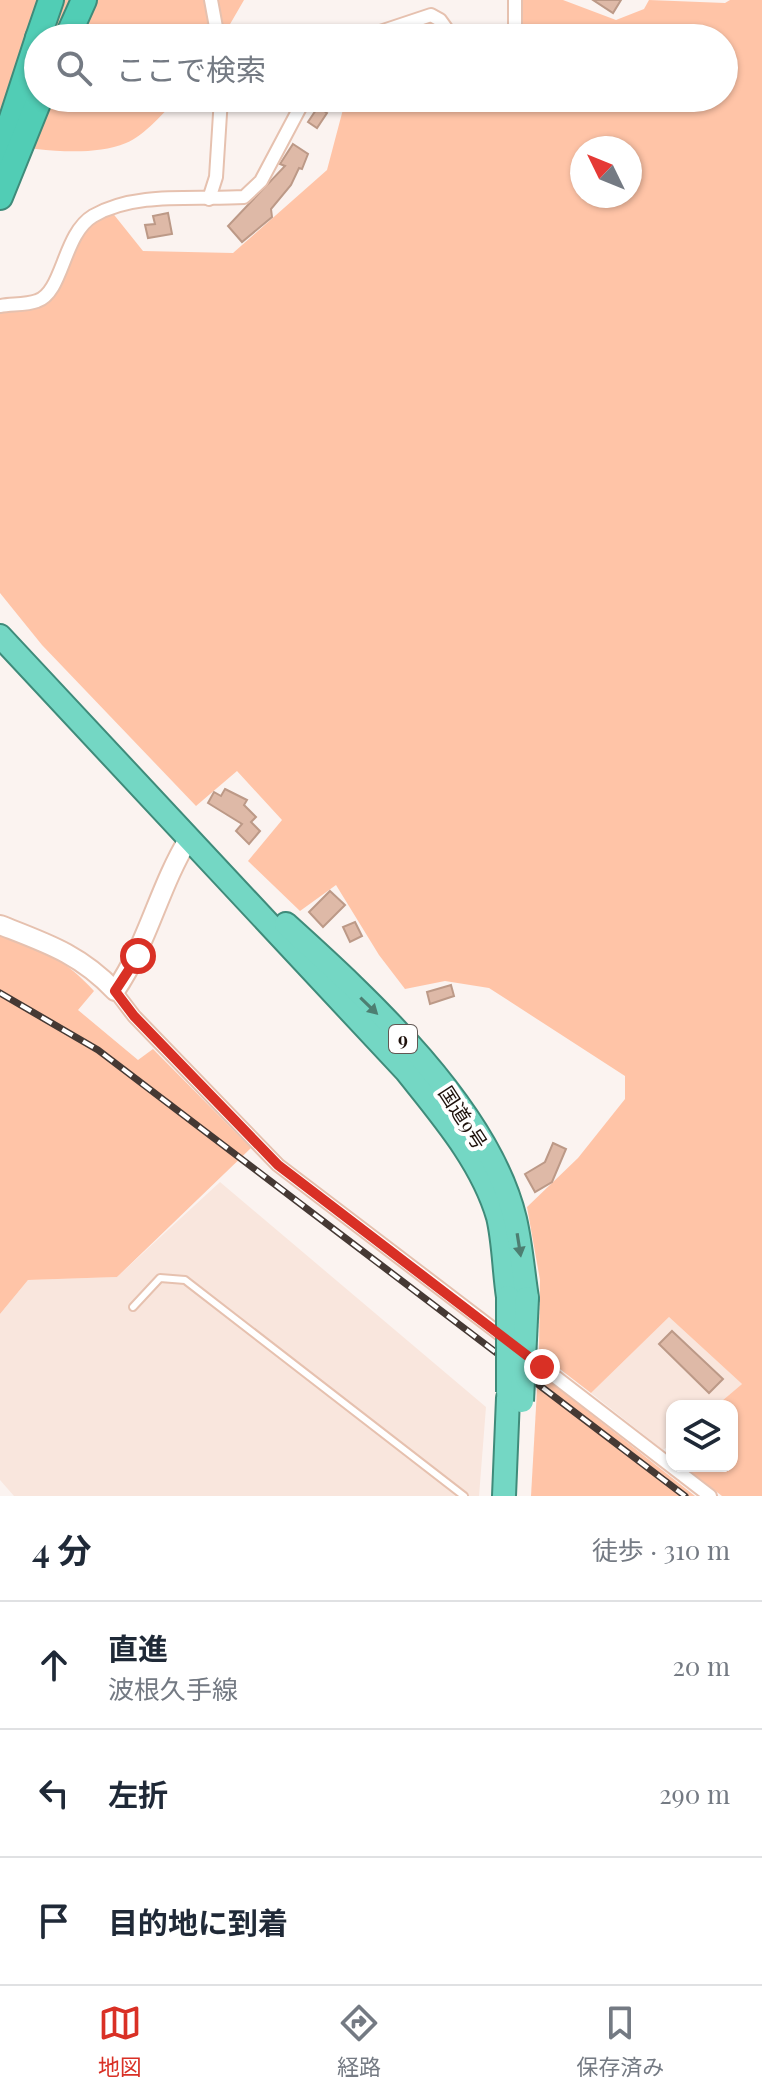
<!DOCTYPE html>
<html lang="ja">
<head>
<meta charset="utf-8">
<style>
	body { margin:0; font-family:"Playfair Display","Noto Sans JP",serif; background:#f2f2f3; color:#1f2937 }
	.controls { position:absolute; right:24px; bottom:24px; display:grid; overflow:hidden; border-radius:16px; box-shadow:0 2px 6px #0004 }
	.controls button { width:72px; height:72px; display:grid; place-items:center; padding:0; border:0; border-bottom:2px solid #e0e1e3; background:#fff; color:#1f2937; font:40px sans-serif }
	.compass { position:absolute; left:570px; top:136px; width:72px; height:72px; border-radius:50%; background:#fff; box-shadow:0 2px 6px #0004; rotate:313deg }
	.stop { position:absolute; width:24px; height:24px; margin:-18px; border:6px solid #d93025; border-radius:50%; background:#fff }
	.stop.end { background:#d93025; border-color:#fff; box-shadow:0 2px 8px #0008 }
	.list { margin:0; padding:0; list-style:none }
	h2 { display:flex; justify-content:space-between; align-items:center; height:104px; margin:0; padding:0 32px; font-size:34px }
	h2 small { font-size:26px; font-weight:400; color:#747a83 }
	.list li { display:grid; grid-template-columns:52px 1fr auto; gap:24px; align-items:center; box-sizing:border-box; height:128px; padding:0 32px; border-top:2px solid #e0e1e3 }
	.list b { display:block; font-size:30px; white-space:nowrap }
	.list p { margin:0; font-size:26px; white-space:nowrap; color:#747a83 }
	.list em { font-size:26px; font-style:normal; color:#747a83 }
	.icon { flex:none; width:44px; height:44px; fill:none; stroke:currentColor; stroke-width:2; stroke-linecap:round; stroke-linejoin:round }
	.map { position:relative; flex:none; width:762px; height:1496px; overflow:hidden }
	.search { position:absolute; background:#fff; box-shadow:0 2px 6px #0004; left:24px; right:24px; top:24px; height:88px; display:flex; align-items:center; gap:20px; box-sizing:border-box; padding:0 28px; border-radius:44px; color:#747a83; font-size:30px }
	.sheet { height:488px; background:#fff }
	nav { display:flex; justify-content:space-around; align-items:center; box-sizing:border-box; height:112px; border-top:2px solid #e0e1e3; background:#fff; font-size:22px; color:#747a83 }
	nav a { display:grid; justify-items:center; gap:4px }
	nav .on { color:#d93025 }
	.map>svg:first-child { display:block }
	.built { fill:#f9e6dd }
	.green { fill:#ffc4a7; fill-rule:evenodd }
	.building { fill:#deb9a7; stroke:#bc9987; stroke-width:2 }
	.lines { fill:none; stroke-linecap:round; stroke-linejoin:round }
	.service-casing { stroke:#e6c1af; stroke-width:10 }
	.minor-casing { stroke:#e6c1af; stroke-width:16 }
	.secondary-casing { stroke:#e6c1af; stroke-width:22 }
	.trunk-casing { stroke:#3f8b7a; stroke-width:26 }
	.motorway-casing { stroke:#3f8b7a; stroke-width:28 }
	.service { stroke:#fff; stroke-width:6 }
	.minor { stroke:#fff; stroke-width:12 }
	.secondary { stroke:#fff; stroke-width:18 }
	.trunk { stroke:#74d7c4; stroke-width:22 }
	.motorway { stroke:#51cdb5; stroke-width:24 }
	.rail-casing { stroke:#453934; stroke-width:7 }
	.rail { stroke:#fff; stroke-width:4; stroke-dasharray:12; stroke-linecap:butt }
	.trunk-bridge-casing { stroke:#3f8b7a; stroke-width:26; stroke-linecap:butt }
	.trunk-bridge { stroke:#74d7c4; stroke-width:22 }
	.oneway { fill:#4d7e71 }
	.route { stroke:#d93025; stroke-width:10 }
	.labels { text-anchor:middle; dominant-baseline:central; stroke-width:8; stroke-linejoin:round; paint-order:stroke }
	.shield { fill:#fff; stroke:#625854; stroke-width:2 }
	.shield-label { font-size:18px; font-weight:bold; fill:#1e110b }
	.street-label { font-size:20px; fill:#1e110b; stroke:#fff }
</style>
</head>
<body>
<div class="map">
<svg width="762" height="1496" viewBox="0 0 762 1496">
	<rect width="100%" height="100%" fill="#fbf3f0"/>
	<g class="built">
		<polygon points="220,1182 486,1407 479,1496 14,1496 0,1480 0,1314 28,1280 117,1277"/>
		<polygon points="669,1317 742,1384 716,1406 672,1406 672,1443 663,1450 591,1393"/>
	</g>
	<g class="green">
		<path d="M0 0H244L222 38H38V98H179C164 111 145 136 126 143 89 158 39 149 0 145Z"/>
		<path d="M519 0H563L616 20 644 9 649 0 725 3 730 0H762V1496H722L683 1466H732V1406H716L742 1384 669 1317 591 1393 539 1353 540 1280 527 1207 578 1158 625 1099V1076L489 988 445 981 405 989 379 955 336 885 300 911 248 861 282 820 237 771 196 806 42 645 0 593V313L33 309 51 295 85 225 111 211 143 251 233 253 327 170 346 98H724V38H517ZM582 148H630V196H582Z"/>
		<polygon points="430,18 439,23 448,38 373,38"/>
		<path d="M0 932C38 945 67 961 94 991L78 1010 138 1060 153 1049 251 1148 117 1277 28 1280 0 1314Z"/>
		<polygon points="538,1372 695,1496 531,1496"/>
	</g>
	<g class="building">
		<polygon points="593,0 621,0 613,13"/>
		<polygon points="318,107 327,113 317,128 308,122"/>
		<polygon points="293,144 308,154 302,169 299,168 291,185 271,209 272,217 242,242 228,226 285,166 280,164"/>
		<polygon points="168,213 172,234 148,238 145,225 155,224 153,216"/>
		<polygon points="225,789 247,800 244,805 256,817 251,822 260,831 249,844 236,831 242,824 208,803 214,792 221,796"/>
		<polygon points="330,891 345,905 323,927 309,912"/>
		<polygon points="355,922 362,936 350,942 343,927"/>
		<polygon points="451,985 454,996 430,1004 427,992"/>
		<polygon points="553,1143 566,1149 552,1182 535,1192 525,1174 545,1162"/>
		<polygon points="672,1331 723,1379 709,1393 659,1344"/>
	</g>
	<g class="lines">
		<g class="service-casing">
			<polyline id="service" points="133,1307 160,1278 185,1280 464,1496"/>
		</g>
		<g class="minor-casing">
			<g id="minor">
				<polyline points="211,0 218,38"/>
				<polyline points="362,38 431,15 440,20 453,38"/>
				<polyline points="515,38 515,0"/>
				<polyline points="209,199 216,177 221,98"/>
				<path d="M0 306C12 304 26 305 37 301 63 293 63 234 93 216 136 191 195 200 244 197L261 181 305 98"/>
				<polyline points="115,991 134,1016 278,1165 509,1341"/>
				<polyline points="523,1352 710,1496"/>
			</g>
		</g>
		<g class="secondary-casing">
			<path id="secondary" d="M0 925C46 943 80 954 115 991 149 941 158 889 189 838"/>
		</g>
		<g class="trunk-casing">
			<g id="trunk">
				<path d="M0 636 406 1071C441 1115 482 1162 498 1217 504 1242 504 1271 508 1297"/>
				<path d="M286 924C368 998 489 1109 515 1219 521 1245 523 1272 527 1298"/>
				<polyline points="504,1496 508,1398"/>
			</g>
		</g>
		<g class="motorway-casing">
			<g id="motorway">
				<polyline points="38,38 51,0"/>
				<polyline points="67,38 84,0"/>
				<polyline points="0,155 38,38"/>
				<polyline points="0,197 40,98"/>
			</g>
		</g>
		<use href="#service" class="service"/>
		<use href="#minor" class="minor"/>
		<use href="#secondary" class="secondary"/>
		<use href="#trunk" class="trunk"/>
		<use href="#motorway" class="motorway"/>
		<g class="rail-casing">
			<polyline id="rail" points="0,993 98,1050 685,1496"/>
		</g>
		<use href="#rail" class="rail"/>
		<g class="trunk-bridge-casing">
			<g id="trunk-bridge">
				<polyline points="508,1297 508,1392"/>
				<polyline points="522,1401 527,1298"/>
			</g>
		</g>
		<use href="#trunk-bridge" class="trunk-bridge"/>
	</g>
	<defs><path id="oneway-solid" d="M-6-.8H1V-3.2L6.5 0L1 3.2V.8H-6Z" transform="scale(2)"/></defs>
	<g class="oneway">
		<use href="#oneway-solid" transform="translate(369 1006) rotate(44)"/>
		<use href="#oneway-solid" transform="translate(519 1245) rotate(81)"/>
	</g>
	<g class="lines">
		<polyline class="route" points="138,956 115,991 134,1016 278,1165 542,1367"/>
	</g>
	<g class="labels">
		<rect class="shield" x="389" y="1025" width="28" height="28" rx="6"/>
		<g class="shield-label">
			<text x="403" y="1039">9</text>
		</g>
		<g class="street-label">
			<text transform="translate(464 1117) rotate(57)">国道9号</text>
		</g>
	</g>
</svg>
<div class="controls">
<button><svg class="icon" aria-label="layers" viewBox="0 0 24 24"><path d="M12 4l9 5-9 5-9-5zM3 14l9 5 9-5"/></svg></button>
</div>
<svg class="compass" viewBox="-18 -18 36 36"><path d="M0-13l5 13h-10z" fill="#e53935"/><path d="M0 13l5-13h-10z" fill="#747a83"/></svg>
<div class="stop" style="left:138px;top:956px"></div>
<div class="stop end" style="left:542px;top:1367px"></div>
<div class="search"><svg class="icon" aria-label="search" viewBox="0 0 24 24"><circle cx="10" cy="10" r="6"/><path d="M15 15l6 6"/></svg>ここで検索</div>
</div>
<section class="sheet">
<h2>4 分<small>徒歩 · 310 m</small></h2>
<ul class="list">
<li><svg class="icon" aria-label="ahead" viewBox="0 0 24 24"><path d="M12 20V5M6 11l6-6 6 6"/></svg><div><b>直進</b><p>波根久手線</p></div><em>20 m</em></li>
<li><svg class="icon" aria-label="left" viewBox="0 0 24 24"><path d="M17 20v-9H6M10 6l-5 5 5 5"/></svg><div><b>左折</b></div><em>290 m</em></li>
<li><svg class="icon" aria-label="arrive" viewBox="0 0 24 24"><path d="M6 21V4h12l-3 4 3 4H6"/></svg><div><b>目的地に到着</b></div></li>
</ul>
</section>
<nav>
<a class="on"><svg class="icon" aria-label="map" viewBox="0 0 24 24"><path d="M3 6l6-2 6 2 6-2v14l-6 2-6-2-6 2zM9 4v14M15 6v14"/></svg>地図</a>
<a><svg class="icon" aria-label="directions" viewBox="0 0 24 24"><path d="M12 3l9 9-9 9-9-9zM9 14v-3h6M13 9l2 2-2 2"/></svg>経路</a>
<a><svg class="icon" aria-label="saved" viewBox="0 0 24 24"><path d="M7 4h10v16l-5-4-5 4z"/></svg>保存済み</a>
</nav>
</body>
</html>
